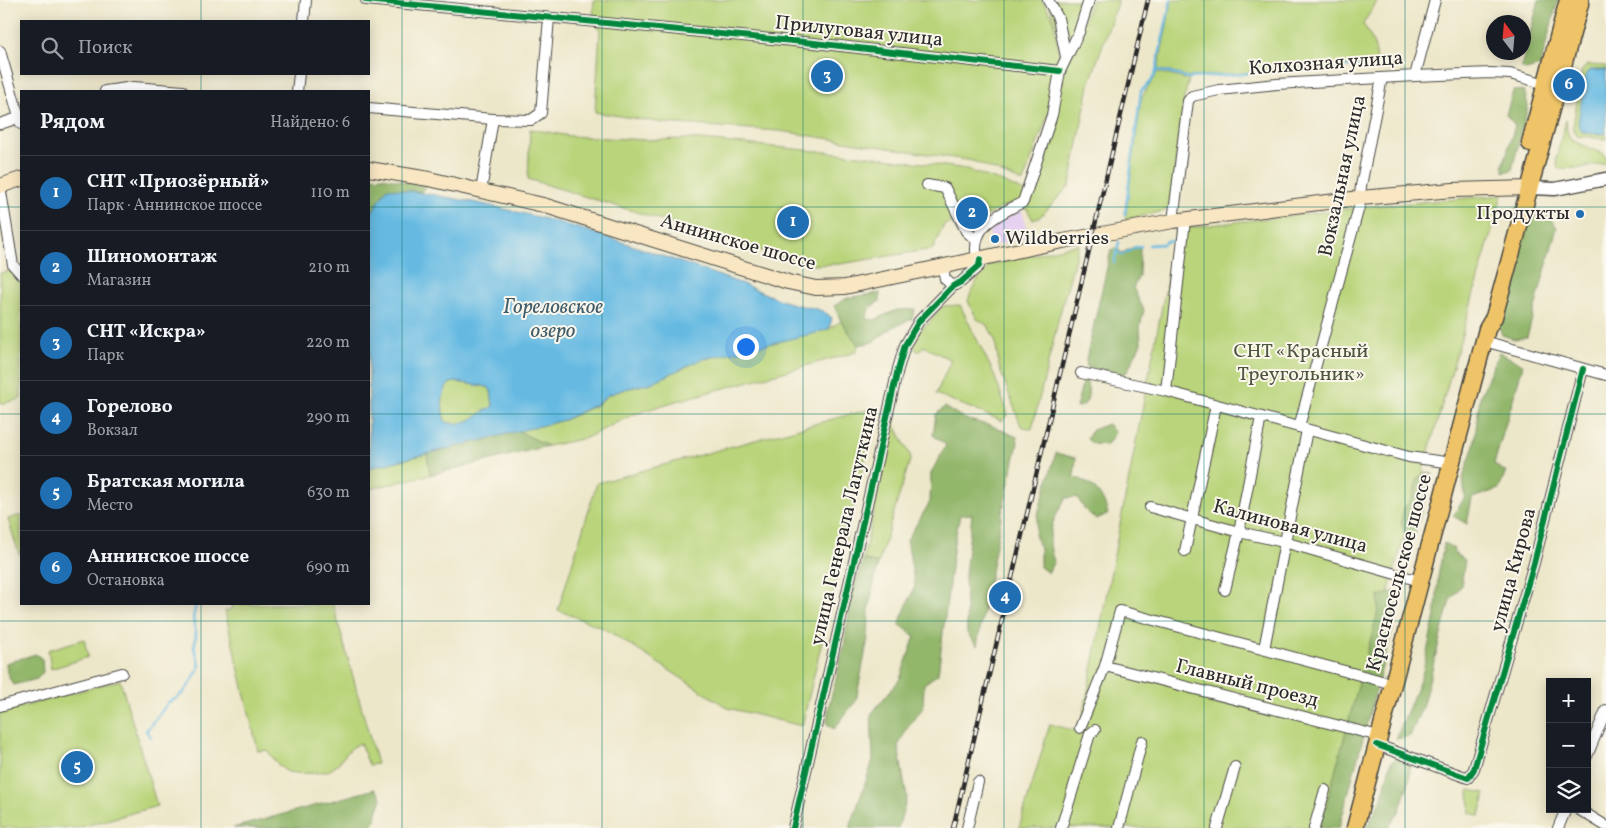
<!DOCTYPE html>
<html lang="ru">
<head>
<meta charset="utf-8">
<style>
	body { margin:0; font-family:Vollkorn,serif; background:#20242c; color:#f1f3f6 }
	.controls { position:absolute; right:15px; bottom:15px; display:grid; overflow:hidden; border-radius:0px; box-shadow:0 2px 12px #0003 }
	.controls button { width:45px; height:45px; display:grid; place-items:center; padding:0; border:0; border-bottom:1px solid #363941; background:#171b24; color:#f1f3f6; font:25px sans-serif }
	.compass { position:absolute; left:1486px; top:15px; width:45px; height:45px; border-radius:50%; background:#171b24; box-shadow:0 2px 12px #0003; rotate:344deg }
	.you { position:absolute; left:745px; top:346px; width:18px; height:18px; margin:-12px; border:4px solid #fff; border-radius:50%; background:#1a73e8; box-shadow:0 0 0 8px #1a73e833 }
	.badge { display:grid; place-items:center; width:32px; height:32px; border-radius:50%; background:#1f6fb2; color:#fff; font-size:16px; font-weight:700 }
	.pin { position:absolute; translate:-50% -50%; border:2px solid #fff; box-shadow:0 1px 5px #0006 }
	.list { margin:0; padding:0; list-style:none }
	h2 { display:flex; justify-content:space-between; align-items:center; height:65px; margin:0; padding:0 20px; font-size:21px }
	h2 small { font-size:16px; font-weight:400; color:#9ea1a6 }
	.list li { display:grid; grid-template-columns:32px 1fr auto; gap:15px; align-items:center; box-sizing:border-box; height:75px; padding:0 20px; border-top:1px solid #363941 }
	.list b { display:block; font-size:19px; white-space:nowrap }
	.list p { margin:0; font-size:16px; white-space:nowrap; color:#9ea1a6 }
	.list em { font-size:16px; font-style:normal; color:#9ea1a6 }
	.icon { flex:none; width:28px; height:28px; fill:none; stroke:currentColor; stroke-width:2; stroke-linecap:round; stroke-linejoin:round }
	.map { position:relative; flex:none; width:1606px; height:828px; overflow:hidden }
	.search { position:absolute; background:#171b24; box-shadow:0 2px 12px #0003; left:20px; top:20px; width:350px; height:55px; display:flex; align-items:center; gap:12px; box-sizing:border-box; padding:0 18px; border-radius:0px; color:#9ea1a6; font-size:19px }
	.panel { position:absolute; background:#171b24; box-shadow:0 2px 12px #0003; left:20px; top:90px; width:350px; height:515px; border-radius:0px }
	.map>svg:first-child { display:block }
	.built { fill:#e6d2f0 }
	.green { fill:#b9d47a; stroke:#728052 }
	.forest { fill:#92b66a; stroke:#5e704a }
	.water { fill:#66bae2; stroke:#487286; fill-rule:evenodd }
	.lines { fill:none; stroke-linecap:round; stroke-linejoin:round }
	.stream { stroke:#66bae2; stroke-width:2.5 }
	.minor-casing { stroke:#484743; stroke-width:12 }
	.tertiary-casing { stroke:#484743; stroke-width:15 }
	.secondary-casing { stroke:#484743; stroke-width:16 }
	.trunk-casing { stroke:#484743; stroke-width:19 }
	.minor { stroke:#fff; stroke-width:10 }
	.tertiary { stroke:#fff; stroke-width:12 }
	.secondary { stroke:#f9e7c3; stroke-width:14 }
	.trunk { stroke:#efc469; stroke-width:16 }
	.rail-casing { stroke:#2b2b2b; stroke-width:4.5 }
	.rail { stroke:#fbf7ec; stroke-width:2.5; stroke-dasharray:8; stroke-linecap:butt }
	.cycleway-casing { stroke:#fbf7ec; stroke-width:9 }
	.cycleway { stroke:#00873e; stroke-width:6 }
	.grid { fill:none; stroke:#0f766e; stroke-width:1; stroke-opacity:0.55 }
	.poi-dot { fill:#1f6fb2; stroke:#fbf7ec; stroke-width:2 }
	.labels { text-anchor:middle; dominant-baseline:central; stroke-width:4; stroke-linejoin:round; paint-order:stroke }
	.street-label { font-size:20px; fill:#2b2b2b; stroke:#fbf7ec }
	.poi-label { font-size:20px; fill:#2b2b2b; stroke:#fbf7ec; text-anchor:end }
	.park-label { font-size:20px; fill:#4e553f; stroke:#fbf7ec }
	.water-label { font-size:21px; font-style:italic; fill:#405d6b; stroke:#fbf7ec }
</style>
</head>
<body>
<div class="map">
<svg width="1606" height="828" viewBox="0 0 1606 828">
	<rect width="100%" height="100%" fill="#fbf7ec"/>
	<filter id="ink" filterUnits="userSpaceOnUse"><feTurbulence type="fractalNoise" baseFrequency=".02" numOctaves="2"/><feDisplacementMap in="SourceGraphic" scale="10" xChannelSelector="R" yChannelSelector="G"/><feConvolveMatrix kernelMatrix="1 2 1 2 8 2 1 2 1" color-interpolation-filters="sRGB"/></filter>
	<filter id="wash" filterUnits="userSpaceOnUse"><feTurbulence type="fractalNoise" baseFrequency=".0096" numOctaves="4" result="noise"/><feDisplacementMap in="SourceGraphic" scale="20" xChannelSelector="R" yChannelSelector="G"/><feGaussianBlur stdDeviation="1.12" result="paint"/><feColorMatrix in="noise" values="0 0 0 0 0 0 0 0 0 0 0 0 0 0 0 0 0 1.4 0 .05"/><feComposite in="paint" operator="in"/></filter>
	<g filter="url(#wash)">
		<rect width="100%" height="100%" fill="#ede7ca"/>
		<polygon class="built" points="1022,210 1029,238 995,245 989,236 991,225"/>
		<g class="green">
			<path d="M594 0H1042L1053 18 1060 57 1049 112 1023 182 973 161 780 131 663 123 595 112 600 29C592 20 593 12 594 0Z"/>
			<polygon points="1048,0 1089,0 1066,57"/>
			<polygon points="1092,0 1118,0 1089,85 1070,185 1040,217 1033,220 1027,209 1009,204 976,221 975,216 951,222 944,225 933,249 840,264 809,265 528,179 530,129 570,136 645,140 691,139 869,156 960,168 1003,182 1030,195 1065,68"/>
			<path d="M1172 0H1378L1363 24C1372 38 1376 46 1377 63L1189 77 1158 69Z"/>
			<polygon points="1588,65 1606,66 1606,70 1591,70 1582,132 1606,134 1606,139 1577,136 1573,127 1582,70"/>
			<path d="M1157 72 1189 80 1184 98 1170 206 1164 211 1125 220 1141 100C1144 89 1154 83 1157 72Z"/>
			<polygon points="1566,120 1567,131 1571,140 1604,154 1606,157 1606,163 1580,168 1558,169 1556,159"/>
			<polygon points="1502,195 1321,828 1019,828 1050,724 1080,732 1177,229 1364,207"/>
			<path d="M1079 244 1059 317 1032 429 1021 426 999 367 995 339 988 326 977 319 968 301C972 287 979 277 990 265Z"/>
			<polygon points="21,269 21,399 0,404 0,273"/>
			<polygon points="960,305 993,372 1008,414 1002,421 936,394 951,360 923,346 919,352 913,347 921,329 929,323 938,311 944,306"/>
			<polygon points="841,321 858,345 856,352 666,404 632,415 586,438 548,446 518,431 564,420 599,404 608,395 625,389 651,383 700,360 829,329"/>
			<path d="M457 382 488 387 491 391 493 405C490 410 487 409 483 412 473 419 458 428 445 421 441 410 441 391 450 383Z"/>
			<polygon points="877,407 802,726 728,708 605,629 558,610 597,483"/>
			<polygon points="894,423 911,457 878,564 863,559"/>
			<polygon points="427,454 430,475 369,489 369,468"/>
			<polygon points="21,515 21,554 19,554 8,519"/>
			<path d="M233 604H333L377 764 369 765 360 743C347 748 343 761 332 769 324 774 294 775 286 771 278 766 273 758 267 750L258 751 225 611 232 609Z"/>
			<polygon points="84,639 88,657 51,669 48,650"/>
			<polygon points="120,680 157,806 78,828 0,828 0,713"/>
			<polygon points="1469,790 1485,793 1480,816 1470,813"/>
		</g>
		<g class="forest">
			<polygon points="1539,0 1558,0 1540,66 1526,70 1521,67"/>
			<polygon points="1524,90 1528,106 1512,170 1504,172 1503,166 1515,125 1506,115 1513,91"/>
			<polygon points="383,177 427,186 421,192 387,189 369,217 369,178"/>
			<polygon points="1539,212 1550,219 1557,227 1527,337 1514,339 1502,335 1498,323 1528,218"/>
			<polygon points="1134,247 1140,248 1139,276 1133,288 1144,310 1140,327 1141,343 1127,372 1119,375 1087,367 1086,359 1111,250 1117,248 1122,253"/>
			<path d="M880 293V301C871 306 867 309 867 319L874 320 897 310 915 309 912 319 895 326 873 342 858 345 841 321 834 306 847 298Z"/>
			<polygon points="1499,352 1523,365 1494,464 1506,472 1499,489 1472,498 1467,524 1453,516 1465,497 1463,478 1474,445 1480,397"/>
			<path d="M1084 378 1086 380C1090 390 1090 408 1076 407Z"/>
			<polygon points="945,407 965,419 995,427 1017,437 1018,443 1002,513 977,646 967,633 965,575 972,514 960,515 954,543 938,674 924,684 923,708 909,725 898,746 907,798 898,828 850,828 873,760 871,714 900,679 915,636 899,624 915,586 907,540 930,502 931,473 946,445 933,435 936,414"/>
			<polygon points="1108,424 1115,433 1107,445 1093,444 1087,439 1092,430"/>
			<polygon points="518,431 548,446 430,475 427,454"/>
			<path d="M1056 453 1076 458 1074 477C1094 483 1103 495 1108 514L1096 519 1085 510 1077 497 1066 498C1052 520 1045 536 1054 561L1048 573 1040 567V549L1035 535 1038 514Z"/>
			<polygon points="1424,472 1433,474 1413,540 1406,543 1401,521 1404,508 1412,498 1417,481"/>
			<polygon points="1444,543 1453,548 1455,554 1465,560 1461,586 1450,600 1422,708 1410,736 1396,739 1422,675 1436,611 1438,577"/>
			<polygon points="863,559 878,564 869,607 868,638 856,701 834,729 827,724 828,710 844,647 851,598"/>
			<polygon points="1403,589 1339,828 1320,828 1378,611 1379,596"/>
			<polygon points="36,654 42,659 43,672 37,679 13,685 7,673 6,663"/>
			<polygon points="1397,758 1409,760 1410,778 1399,812 1388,828 1366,828 1381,801 1391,762"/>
			<polygon points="375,789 382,798 372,828 233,828"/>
		</g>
		<g class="water">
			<path d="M1591 70H1606V134C1595 133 1580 137 1578 123L1585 76 1587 72Z"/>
			<path d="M387 188C445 195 504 208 561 223 621 240 679 262 737 282 755 288 772 298 790 303 804 308 821 306 832 318L829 329 816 333 700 360 651 383 625 389 608 395 599 403 564 420 369 468V217ZM457 382 488 387 491 391 493 405C490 410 487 409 483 412 473 419 458 428 445 421 441 410 441 391 450 383Z"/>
		</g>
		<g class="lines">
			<g class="stream">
				<polyline points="1157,70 1189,78 1254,73"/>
				<polyline points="1293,70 1342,67 1375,66"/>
				<polyline points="1125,214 1141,91 1151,82 1155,75 1171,0"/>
				<polyline points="1149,245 1163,244 1167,241 1174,242 1176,240"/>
				<polyline points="1116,252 1122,255 1134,248 1141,246"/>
				<polyline points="1114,263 1119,242"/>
				<path d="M151 737 146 731C153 721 162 713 168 702 184 698 194 679 200 665L194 648 196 636 193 618 196 604"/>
			</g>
		</g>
	</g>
	<g filter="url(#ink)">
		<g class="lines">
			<g class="minor-casing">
				<g id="minor">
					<polyline points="366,0 814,43 1060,71"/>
					<polyline points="1048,0 1058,18 1066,57"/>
					<polyline points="304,21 306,0"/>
					<polyline points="0,51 21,124"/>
					<polyline points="1415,76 1491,73 1510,74 1546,84"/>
					<polyline points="105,91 134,87 183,91"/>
					<polyline points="297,91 299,74"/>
					<polyline points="369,108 493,119 531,120 541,113 549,18"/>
					<polyline points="0,124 21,117"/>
					<polyline points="927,185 945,188 966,231 976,240"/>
					<polyline points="0,186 13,265 21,274"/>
					<polyline points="481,191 493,119"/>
					<polyline points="1173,221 1188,101 1192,96 1219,90 1277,84 1415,76 1435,0"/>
					<path d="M977 259C970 225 997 216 1023 202L1052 115 1060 71 1079 32 1089 0"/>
					<polyline points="943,267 945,279 953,286"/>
					<polyline points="1484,341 1606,375"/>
					<polyline points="1081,373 1166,391 1409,457 1452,463"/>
					<polyline points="1166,391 1185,220"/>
					<polyline points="1299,427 1359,207 1361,186 1382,78"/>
					<polyline points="1150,507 1239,532 1284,542 1420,581"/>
					<polyline points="1185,551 1216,405"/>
					<polyline points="1225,590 1239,532 1261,417"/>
					<polyline points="1264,649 1307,430"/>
					<polyline points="1105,666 1379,736"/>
					<polyline points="0,706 122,673"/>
					<polyline points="1080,728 1105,666 1120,611 1393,684"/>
					<polyline points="1377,745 1468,778 1474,769 1534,563 1583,369"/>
					<polyline points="1587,756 1606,710"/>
					<polyline points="1578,809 1606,826"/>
					<polyline points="793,828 898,369 905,345 919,321 953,286 961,282 979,266 980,259"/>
					<polyline points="967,828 978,782"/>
					<polyline points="1061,828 1090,734 1095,730"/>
					<polyline points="1119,828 1142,741"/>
					<polyline points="1217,828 1235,767"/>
					<polyline points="1314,828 1325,790"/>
					<polyline points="1558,828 1566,809"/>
				</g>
			</g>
			<g class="tertiary-casing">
				<polyline id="tertiary" points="1530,188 1555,189 1606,179"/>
			</g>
			<g class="secondary-casing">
				<g id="secondary">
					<polyline points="369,169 429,179 543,205 788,282 816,288 845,287 1063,241 1173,221 1360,198 1453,190 1530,188"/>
					<polyline points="0,186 21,179"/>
				</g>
			</g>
			<g class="trunk-casing">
				<g id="trunk">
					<polyline points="1530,143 1568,0"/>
					<polyline points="1355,828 1487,329 1494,317 1580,4 1580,0"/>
				</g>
			</g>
			<use href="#minor" class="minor"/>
			<use href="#tertiary" class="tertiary"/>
			<use href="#secondary" class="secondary"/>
			<use href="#trunk" class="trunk"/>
			<g class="rail-casing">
				<polyline id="rail" points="953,828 1148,0"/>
			</g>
			<use href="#rail" class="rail"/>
			<g class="cycleway-casing">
				<g id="cycleway">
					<polyline points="366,0 814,43 1060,71"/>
					<polyline points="1377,745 1468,778 1474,769 1534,563 1583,369"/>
					<polyline points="793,828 898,369 905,345 919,321 953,286 961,282 979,266 980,259"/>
				</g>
			</g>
			<use href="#cycleway" class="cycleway"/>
		</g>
	</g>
	<path class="grid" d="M201 0V21M402 0V828M602 0V828M803 0V828M1004 0V828M1204 0V828M1405 0V828M201 74V91M0 207H21M369 207H1606M0 414H21M369 414H1606M201 604V828M0 621H1606"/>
	<g class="poi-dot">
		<circle cx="1580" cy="214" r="5"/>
		<circle cx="995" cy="239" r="5"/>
	</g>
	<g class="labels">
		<g class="street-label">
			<text transform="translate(859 32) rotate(6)">Прилуговая улица</text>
			<text transform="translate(1326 64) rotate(-4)">Колхозная улица</text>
			<text transform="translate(1343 176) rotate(-78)">Вокзальная улица</text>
			<text transform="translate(738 243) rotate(16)">Аннинское шоссе</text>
			<text transform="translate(845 526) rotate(-77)">улица Генерала Лагуткина</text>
			<text transform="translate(1290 527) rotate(15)">Калиновая улица</text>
			<text transform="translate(1514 570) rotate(-75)">улица Кирова</text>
			<text transform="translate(1400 573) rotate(-75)">Красносельское шоссе</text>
			<text transform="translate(1247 684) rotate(14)">Главный проезд</text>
		</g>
		<g class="poi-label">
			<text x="1570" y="214">Продукты</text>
			<text x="1005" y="239" text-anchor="start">Wildberries</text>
		</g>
		<g class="park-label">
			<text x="1301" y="352">СНТ «Красный<tspan x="1301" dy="23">Треугольник»</tspan></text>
		</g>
		<g class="water-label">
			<text x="553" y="307">Гореловское<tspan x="553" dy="24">озеро</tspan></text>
		</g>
	</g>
</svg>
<div class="controls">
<button>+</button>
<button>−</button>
<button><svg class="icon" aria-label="layers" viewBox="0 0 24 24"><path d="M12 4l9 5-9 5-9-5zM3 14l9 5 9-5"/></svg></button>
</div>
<svg class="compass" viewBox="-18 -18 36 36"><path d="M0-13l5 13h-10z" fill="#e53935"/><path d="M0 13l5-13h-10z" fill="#9ea1a6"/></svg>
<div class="you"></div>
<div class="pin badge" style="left:793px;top:222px">1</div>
<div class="pin badge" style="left:972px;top:213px">2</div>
<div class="pin badge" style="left:827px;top:76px">3</div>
<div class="pin badge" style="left:1005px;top:597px">4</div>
<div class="pin badge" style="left:77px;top:767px">5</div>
<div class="pin badge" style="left:1569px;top:85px">6</div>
<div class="search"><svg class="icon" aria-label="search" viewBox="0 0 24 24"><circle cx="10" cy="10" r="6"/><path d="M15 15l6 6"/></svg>Поиск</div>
<section class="panel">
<h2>Рядом<small>Найдено: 6</small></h2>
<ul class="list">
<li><span class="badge">1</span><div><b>СНТ «Приозёрный»</b><p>Парк · Аннинское шоссе</p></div><em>110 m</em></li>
<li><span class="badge">2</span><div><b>Шиномонтаж</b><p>Магазин</p></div><em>210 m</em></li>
<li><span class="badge">3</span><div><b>СНТ «Искра»</b><p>Парк</p></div><em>220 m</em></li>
<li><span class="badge">4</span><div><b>Горелово</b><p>Вокзал</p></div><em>290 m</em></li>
<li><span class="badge">5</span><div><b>Братская могила</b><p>Место</p></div><em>630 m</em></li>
<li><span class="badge">6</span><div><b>Аннинское шоссе</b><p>Остановка</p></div><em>690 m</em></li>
</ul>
</section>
</div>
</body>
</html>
